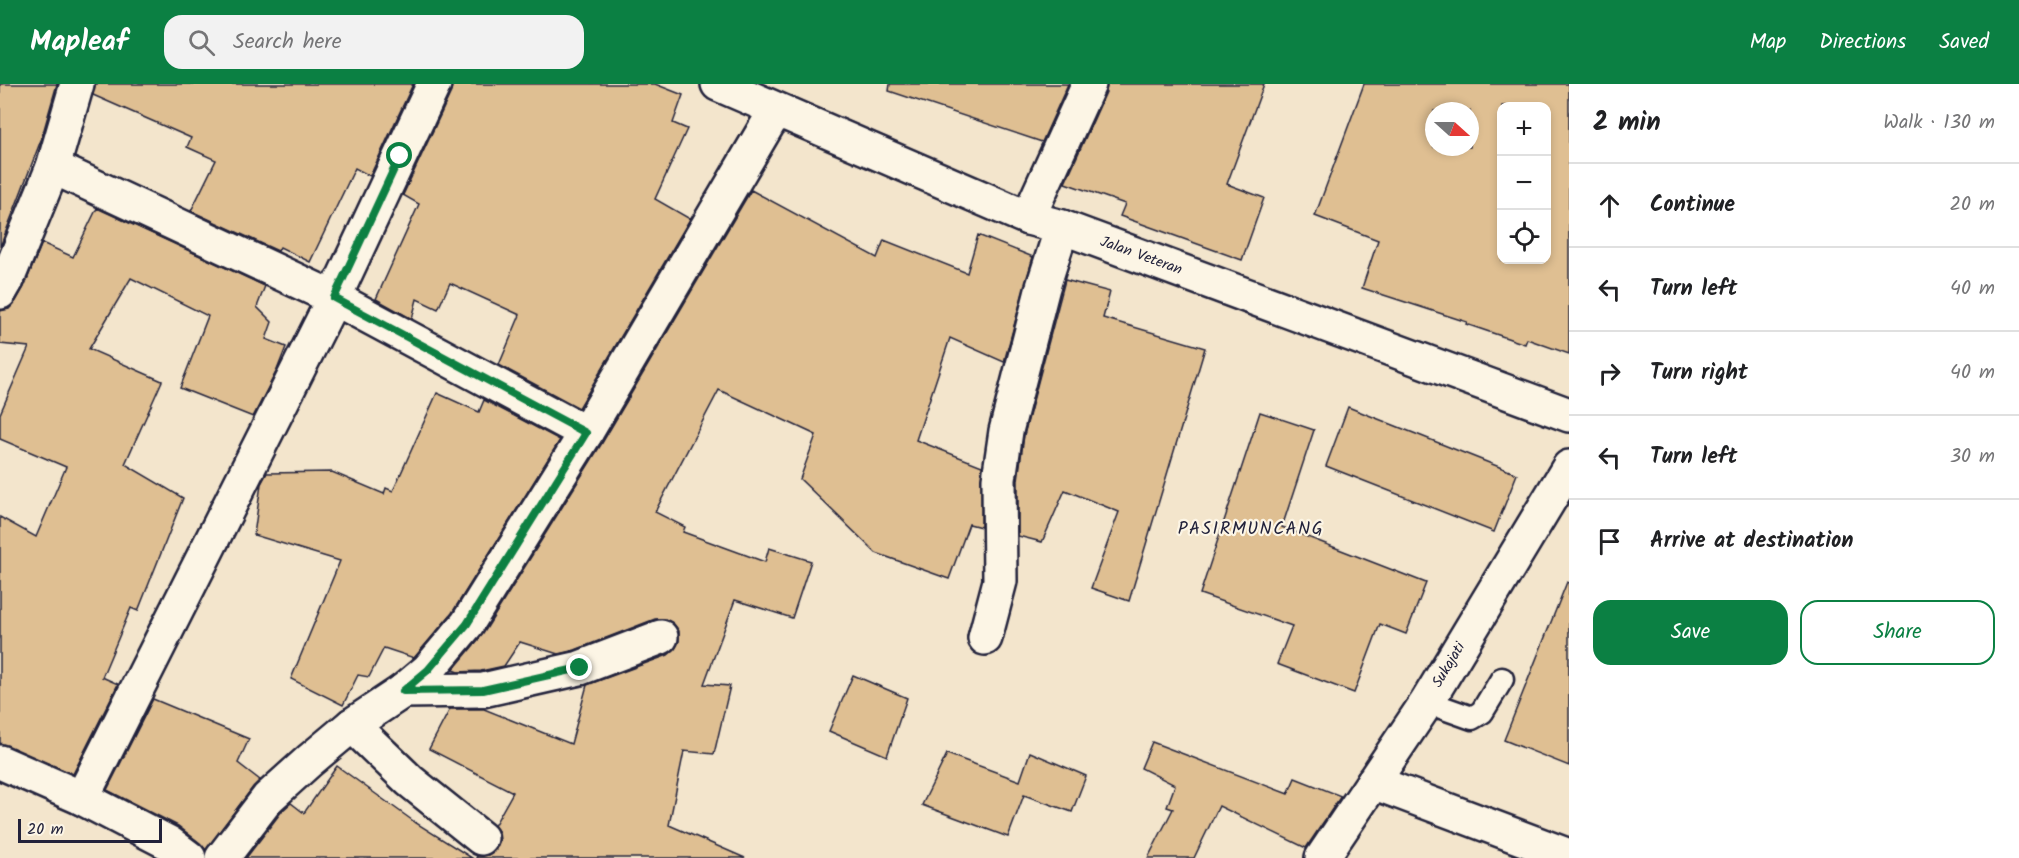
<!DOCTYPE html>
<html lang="en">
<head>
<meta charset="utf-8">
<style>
	body { margin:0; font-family:Kalam,sans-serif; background:#f2f2f2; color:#202124 }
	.controls { position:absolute; right:18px; top:18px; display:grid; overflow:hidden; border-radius:12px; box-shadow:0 3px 9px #0003 }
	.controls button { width:54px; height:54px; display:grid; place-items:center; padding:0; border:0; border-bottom:2px solid #e0e0e0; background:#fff; color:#202124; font:30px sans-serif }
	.compass { position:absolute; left:1425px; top:18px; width:54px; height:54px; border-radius:50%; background:#fff; box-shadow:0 3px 9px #0003; rotate:111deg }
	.scale { position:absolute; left:18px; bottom:15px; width:144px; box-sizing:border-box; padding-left:6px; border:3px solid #22223b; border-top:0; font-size:16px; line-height:21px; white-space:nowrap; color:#22223b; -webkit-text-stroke:4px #fcf5e5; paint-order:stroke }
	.stop { position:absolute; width:18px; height:18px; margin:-14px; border:4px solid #0b8043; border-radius:50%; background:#fff }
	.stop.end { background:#0b8043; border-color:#fff; box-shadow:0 2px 6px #0008 }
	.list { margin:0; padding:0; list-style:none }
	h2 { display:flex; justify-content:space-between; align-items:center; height:78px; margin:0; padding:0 24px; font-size:26px }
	h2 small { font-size:20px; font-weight:400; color:#757577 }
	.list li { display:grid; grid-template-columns:39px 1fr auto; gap:18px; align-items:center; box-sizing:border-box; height:84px; padding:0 24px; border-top:2px solid #e0e0e0 }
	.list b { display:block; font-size:22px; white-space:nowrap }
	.list em { font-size:20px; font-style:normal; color:#757577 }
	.actions { display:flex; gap:12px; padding:18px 24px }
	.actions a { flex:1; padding:14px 0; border:2px solid #0b8043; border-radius:18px; text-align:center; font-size:21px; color:#0b8043 }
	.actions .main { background:#0b8043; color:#fff }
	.icon { flex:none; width:33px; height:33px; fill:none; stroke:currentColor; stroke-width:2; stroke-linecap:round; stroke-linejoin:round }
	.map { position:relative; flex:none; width:1569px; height:774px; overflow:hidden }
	header { display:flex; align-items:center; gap:36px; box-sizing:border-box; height:84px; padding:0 30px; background:#0b8043; color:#fff }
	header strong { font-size:28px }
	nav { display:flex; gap:33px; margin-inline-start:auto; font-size:21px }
	.search { width:420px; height:54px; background:#f2f2f2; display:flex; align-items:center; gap:15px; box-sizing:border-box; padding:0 21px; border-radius:18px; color:#757577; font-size:22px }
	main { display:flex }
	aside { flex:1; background:#fff }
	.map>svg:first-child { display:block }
	.building { fill:#dfbf92; stroke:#22223b; stroke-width:1.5; fill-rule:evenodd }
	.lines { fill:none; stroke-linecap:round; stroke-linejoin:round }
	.lane-casing { stroke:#22223b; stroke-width:27 }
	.street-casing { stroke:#22223b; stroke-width:38 }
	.highway-casing { stroke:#22223b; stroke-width:38 }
	.lane { stroke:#fcf5e5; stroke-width:22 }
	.street { stroke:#fcf5e5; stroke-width:33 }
	.highway { stroke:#fcf5e5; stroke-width:33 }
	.route { stroke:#0b8043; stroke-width:8 }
	.labels { text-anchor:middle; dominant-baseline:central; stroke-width:4.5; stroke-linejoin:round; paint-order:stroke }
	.street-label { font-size:15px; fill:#22223b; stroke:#fcf5e5 }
	.quarter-label { font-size:18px; letter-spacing:1.5px; fill:#22223b; stroke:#fcf5e5 }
</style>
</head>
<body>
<header>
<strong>Mapleaf</strong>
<div class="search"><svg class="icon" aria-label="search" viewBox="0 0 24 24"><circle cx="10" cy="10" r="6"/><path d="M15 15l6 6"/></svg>Search here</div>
<nav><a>Map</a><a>Directions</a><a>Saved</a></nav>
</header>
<main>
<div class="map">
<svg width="1569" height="774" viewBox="0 0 1569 774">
	<rect width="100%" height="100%" fill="#f3e5cc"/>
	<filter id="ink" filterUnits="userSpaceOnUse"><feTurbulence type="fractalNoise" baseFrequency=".0167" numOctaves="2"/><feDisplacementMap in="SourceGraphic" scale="12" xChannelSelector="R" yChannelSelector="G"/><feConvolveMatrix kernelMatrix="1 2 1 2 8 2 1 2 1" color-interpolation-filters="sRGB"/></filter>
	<g filter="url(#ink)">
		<g class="building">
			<polygon points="0,0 57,0 41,56 0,163"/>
			<polygon points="95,0 413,0 370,92 355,84 310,178 280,163 278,167 191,127 216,76 187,63 191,54 93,11"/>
			<polygon points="452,0 655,0 683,11 673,39 687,45 655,115 690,135 579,324 499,281 520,231 450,199 438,225 417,215 412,235 376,215 419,120 403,111 451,8"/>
			<polygon points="890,0 1068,0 1042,58 889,7"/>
			<polygon points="1107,0 1264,0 1227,100 1264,114 1242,176 1120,132 1125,120 1065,99 1106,8"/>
			<path d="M1364 0H1569V270L1527 255 1525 260 1466 240 1467 238 1362 204 1378 156 1315 132ZM1502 22H1546V176H1502ZM1434 27H1470V63H1434Z"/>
			<polygon points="751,106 877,174 884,156 967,189 978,151 1033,173 1004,278 950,254 916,356 982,382 981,443 969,440 949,495 876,469 800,395 816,351 719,306 655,428 685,443 683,448 765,478 769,464 811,477 792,534 735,516 704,600 730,602 714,670 684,667 669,741 745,774 476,774 477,772 488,771 496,765 500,756 499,748 494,742 513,708 429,665 450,625 484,625 571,660 587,601 668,571 675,565 679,557 679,547 673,539 665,535 655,535 575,566 558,570 520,558 504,582 481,587 458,588 453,586 483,550 602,359"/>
			<polygon points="97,124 265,202 257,223 272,238 266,255 286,263 277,286 253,333 180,304 208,232 131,194 89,265 162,297 125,380 183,414 138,527 131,524 102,593 118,600 73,690 0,659 0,433 36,453 66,383 0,355 0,330 29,263 0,260 0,227 9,225 16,217 24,203 42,159 73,173"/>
			<polygon points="1065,196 1110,208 1103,234 1205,264 1129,517 1091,504 1119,428 1065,406 1042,458 1018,452 1018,396 1024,351"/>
			<polygon points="437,309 479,328 484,316 560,356 452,529 414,574 384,564 369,593 358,591 343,621 291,595 340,477 254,451 261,400 267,389 332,388 384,410 386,404 393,407"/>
			<polygon points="1348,323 1517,390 1494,448 1326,382"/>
			<polygon points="1260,328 1314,346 1282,443 1426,499 1406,550 1380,540 1354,609 1277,580 1292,542 1200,510"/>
			<polygon points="1567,498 1569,499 1569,682 1504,656"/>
			<polygon points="853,591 907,614 887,672 829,647"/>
			<polygon points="153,615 249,655 238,679 260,696 253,703 206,766 200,759 178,742 107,706"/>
			<polygon points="1152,658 1288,710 1295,694 1341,712 1306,764 1219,722 1194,774 1148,774 1173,725 1167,723 1175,701 1141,684"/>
			<polygon points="1030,668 1086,692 1072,728 1024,711 1008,753 922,721 947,670 1020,697"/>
			<polygon points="337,682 416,739 472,774 246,774 282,727 291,719 304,729"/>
		</g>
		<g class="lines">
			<g class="lane-casing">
				<polyline id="lane" points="1427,618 1472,634 1482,628 1502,595"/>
			</g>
			<g class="street-casing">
				<g id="street">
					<polyline points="53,83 334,214 586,349"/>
					<polyline points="1028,134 1089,0"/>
					<polyline points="0,208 7,196 53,83 77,0"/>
					<polyline points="985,554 1000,497 999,395 1006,347 1043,203 1062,143"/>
					<polyline points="403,607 483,606 580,584 661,553"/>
					<polyline points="352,641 410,697 481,754"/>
					<polyline points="0,678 82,714 334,214 434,0"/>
					<polyline points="1373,698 1569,772"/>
					<polyline points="82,714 169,759 189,774"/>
					<polyline points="222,774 268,714 309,677 352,641 403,607 428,586 467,540 586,349 776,26"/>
					<polyline points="1322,774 1427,618 1569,383"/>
				</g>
			</g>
			<g class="highway-casing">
				<polyline id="highway" points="718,0 1028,134 1062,143 1569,331"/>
			</g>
			<use href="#lane" class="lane"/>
			<use href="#street" class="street"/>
			<use href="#highway" class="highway"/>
		</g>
	</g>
	<g class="lines" filter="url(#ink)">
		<polyline class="route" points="400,72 334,214 586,349 467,540 428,586 403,607 483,606 580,584"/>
	</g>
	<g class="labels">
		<g class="street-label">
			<text transform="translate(1141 172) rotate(20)">Jalan Veteran</text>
			<text transform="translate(1449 581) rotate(-59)">Sukajati</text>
		</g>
		<g class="quarter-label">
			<text x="1251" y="445">PASIRMUNCANG</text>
		</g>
	</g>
</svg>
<div class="controls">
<button>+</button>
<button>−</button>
<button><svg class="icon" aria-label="locate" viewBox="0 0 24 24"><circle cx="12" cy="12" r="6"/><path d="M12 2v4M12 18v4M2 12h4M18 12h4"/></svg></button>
</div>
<svg class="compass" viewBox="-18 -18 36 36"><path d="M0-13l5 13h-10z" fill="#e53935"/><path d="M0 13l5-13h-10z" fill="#757577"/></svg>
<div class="scale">20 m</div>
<div class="stop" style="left:400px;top:72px"></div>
<div class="stop end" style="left:580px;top:584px"></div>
</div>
<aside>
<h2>2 min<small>Walk · 130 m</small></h2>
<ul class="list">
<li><svg class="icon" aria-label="ahead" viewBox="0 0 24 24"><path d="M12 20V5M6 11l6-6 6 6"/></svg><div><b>Continue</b></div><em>20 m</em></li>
<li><svg class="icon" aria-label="left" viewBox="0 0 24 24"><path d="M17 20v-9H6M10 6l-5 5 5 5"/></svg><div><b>Turn left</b></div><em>40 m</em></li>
<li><svg class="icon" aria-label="right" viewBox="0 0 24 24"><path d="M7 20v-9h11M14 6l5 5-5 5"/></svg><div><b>Turn right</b></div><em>40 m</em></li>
<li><svg class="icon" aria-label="left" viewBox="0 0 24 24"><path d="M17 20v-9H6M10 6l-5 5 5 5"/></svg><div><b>Turn left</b></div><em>30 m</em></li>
<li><svg class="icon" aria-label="arrive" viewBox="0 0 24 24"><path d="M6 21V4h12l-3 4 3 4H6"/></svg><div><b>Arrive at destination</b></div></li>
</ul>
<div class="actions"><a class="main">Save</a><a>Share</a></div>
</aside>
</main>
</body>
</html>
